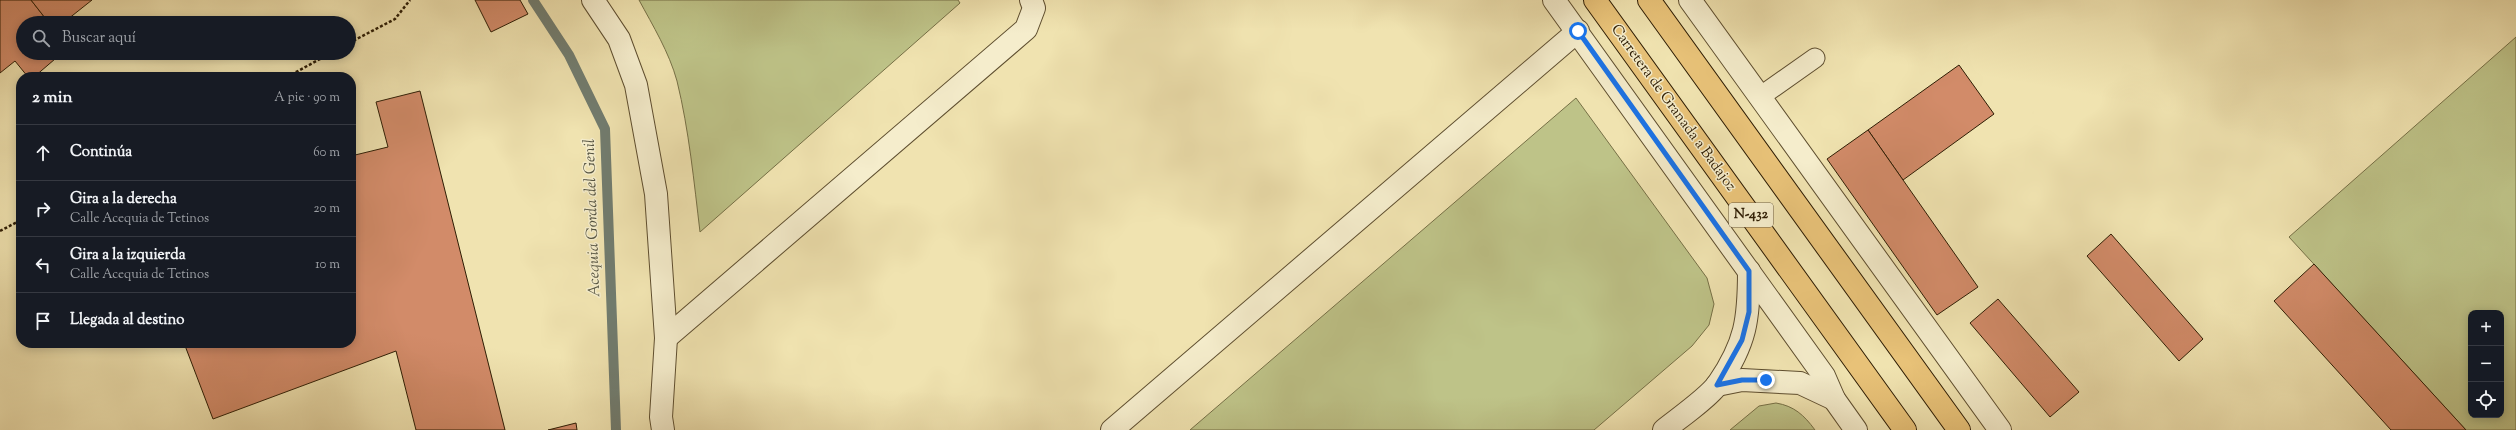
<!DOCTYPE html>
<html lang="es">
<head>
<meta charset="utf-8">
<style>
	body { margin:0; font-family:"Sorts Mill Goudy",serif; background:#242831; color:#f1f3f6 }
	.controls { position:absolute; right:12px; bottom:12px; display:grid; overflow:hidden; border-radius:8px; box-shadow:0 2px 10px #0003 }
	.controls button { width:36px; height:36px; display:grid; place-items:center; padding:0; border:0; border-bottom:1px solid #363941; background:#171b24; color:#f1f3f6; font:20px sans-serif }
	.stop { position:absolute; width:12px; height:12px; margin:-9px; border:3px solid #1a73e8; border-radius:50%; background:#fff }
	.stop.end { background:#1a73e8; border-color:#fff; box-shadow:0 1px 4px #0008 }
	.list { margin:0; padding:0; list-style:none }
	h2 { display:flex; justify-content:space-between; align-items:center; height:52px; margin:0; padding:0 16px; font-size:17px }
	h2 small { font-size:13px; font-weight:400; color:#9ea1a6 }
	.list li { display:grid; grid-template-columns:26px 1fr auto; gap:12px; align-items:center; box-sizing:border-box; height:56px; padding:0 16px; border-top:1px solid #363941 }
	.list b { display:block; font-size:15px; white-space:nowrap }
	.list p { margin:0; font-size:13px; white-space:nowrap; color:#9ea1a6 }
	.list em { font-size:13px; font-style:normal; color:#9ea1a6 }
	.icon { flex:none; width:22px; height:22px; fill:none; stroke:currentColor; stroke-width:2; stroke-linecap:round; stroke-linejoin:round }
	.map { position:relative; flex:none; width:2516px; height:430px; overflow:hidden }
	.search { position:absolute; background:#171b24; box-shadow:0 2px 10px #0003; left:16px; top:16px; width:340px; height:44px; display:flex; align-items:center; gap:10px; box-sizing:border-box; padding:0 14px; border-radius:22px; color:#9ea1a6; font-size:15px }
	.panel { position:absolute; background:#171b24; box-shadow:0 2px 10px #0003; left:16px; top:72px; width:340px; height:276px; border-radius:16px }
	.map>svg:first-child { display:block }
	.green { fill:#bec388; stroke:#767046; fill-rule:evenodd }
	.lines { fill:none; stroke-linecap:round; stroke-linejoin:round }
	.stream { stroke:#717c6f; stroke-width:10 }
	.building { fill:#d28b69; stroke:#2e1d04 }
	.lane-casing { stroke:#5e4e2f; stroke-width:21 }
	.street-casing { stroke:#5e4e2f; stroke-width:24 }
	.highway-casing { stroke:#2e1d04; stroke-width:24 }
	.path { stroke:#2e1d04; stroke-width:2.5; stroke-dasharray:3 2; stroke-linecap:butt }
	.lane { stroke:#f5edcc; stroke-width:19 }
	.street { stroke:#f5edcc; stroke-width:22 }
	.highway { stroke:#e8c278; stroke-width:22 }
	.route { stroke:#1a73e8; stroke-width:5 }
	.labels { text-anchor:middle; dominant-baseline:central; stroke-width:3; stroke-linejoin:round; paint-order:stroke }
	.shield { fill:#f5edcc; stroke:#6a5b40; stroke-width:1 }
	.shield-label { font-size:14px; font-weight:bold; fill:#2e1d04 }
	.street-label { font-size:15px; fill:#2e1d04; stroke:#f5edcc }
	.water-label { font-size:16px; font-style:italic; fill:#555442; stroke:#f5edcc }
</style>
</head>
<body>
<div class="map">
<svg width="2516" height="430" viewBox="0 0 2516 430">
	<rect width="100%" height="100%" fill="#f0e3b0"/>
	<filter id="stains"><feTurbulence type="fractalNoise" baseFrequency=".005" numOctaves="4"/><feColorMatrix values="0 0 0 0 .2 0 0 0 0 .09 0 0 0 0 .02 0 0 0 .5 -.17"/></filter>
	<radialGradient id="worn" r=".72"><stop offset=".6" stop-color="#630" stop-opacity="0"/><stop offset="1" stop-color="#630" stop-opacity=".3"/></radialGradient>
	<g class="green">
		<path d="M639 0H958L960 3 700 232C694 182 689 130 677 81 669 52 653 26 639 0Z"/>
		<path d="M2516 37V430H2466L2289 237ZM2471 313H2501V415H2471Z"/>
		<polygon points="1576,98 1707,278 1714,304 1709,325 1692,346 1594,430 1190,430"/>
		<path d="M1776 403C1794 406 1804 415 1815 430H1730L1759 406Z"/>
	</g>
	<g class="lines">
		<polyline class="stream" points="533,0 569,55 605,129 616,430"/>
	</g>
	<g class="building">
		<polygon points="0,0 31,0 49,23 23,23 23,53 62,53 34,77 28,77 15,61 0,73"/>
		<polygon points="31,0 92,0 63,23 49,23"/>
		<polygon points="475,0 520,0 528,14 491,32"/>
		<polygon points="1959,65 1994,114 1903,180 1868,130"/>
		<polygon points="420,91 505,430 416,430 396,351 213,419 184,343 351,343 351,156 388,147 376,102"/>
		<polygon points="1868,130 1978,287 1937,315 1827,159"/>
		<polygon points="2111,234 2203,339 2179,361 2087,256"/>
		<polygon points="2314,264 2466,430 2391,430 2274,301"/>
		<polygon points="1998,299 2079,392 2050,417 1970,323"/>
		<polygon points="576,423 577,430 548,430"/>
	</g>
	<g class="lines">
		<g class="lane-casing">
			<polyline id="lane" points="1761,96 1815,58"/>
		</g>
		<g class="street-casing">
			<g id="street">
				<polyline points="593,0 619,39 636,85 656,194 666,338 661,417 663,430"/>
				<polyline points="1554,0 1824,376 1834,399 1856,430"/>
				<polyline points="1690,0 2000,430"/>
				<polyline points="666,338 1026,29 1034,8 1031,0"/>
				<polyline points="1717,385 1742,380 1800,383 1834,399"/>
				<polyline points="1112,430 1578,31"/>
				<path d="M1664 430C1679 418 1708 398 1718 384 1746 343 1749 319 1749 271"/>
			</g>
		</g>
		<g class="highway-casing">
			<g id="highway">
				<polyline points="1595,0 1905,430"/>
				<polyline points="1649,0 1959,430"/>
			</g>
		</g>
		<g class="path">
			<polyline points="349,43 395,19 410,0"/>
			<polyline points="287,77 331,53"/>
			<polyline points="0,231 21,220"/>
		</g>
		<use href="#lane" class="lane"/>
		<use href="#street" class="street"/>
		<use href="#highway" class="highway"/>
	</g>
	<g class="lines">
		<polyline class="route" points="1578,31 1749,271 1749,312 1742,340 1717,385 1742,380 1766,380"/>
	</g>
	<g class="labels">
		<rect class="shield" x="1729" y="203" width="44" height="24" rx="3"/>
		<g class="shield-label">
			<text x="1751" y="215">N-432</text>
		</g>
		<g class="street-label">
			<text transform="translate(1673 108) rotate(54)">Carretera de Granada a Badajoz</text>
		</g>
		<g class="water-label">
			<text transform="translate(593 218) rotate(-92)">Acequia Gorda del Genil</text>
		</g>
	</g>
	<rect width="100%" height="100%" filter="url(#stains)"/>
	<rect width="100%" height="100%" fill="url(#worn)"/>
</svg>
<div class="controls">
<button>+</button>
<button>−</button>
<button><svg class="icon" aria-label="locate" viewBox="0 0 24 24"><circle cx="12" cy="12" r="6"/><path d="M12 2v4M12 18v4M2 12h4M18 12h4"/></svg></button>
</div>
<div class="stop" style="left:1578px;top:31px"></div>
<div class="stop end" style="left:1766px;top:380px"></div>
<div class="search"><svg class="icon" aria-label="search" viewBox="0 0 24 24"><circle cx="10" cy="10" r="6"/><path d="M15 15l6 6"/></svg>Buscar aquí</div>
<section class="panel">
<h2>2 min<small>A pie · 90 m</small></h2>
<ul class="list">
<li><svg class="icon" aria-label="ahead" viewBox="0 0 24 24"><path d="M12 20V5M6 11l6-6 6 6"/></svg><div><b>Continúa</b></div><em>60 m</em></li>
<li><svg class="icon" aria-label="right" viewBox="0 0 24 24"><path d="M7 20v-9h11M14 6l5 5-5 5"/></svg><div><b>Gira a la derecha</b><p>Calle Acequia de Tetinos</p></div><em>20 m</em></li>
<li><svg class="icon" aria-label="left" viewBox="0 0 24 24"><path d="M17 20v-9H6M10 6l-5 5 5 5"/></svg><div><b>Gira a la izquierda</b><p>Calle Acequia de Tetinos</p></div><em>10 m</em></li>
<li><svg class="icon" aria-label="arrive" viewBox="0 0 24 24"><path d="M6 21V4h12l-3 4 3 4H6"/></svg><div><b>Llegada al destino</b></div></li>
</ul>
</section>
</div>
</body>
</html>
